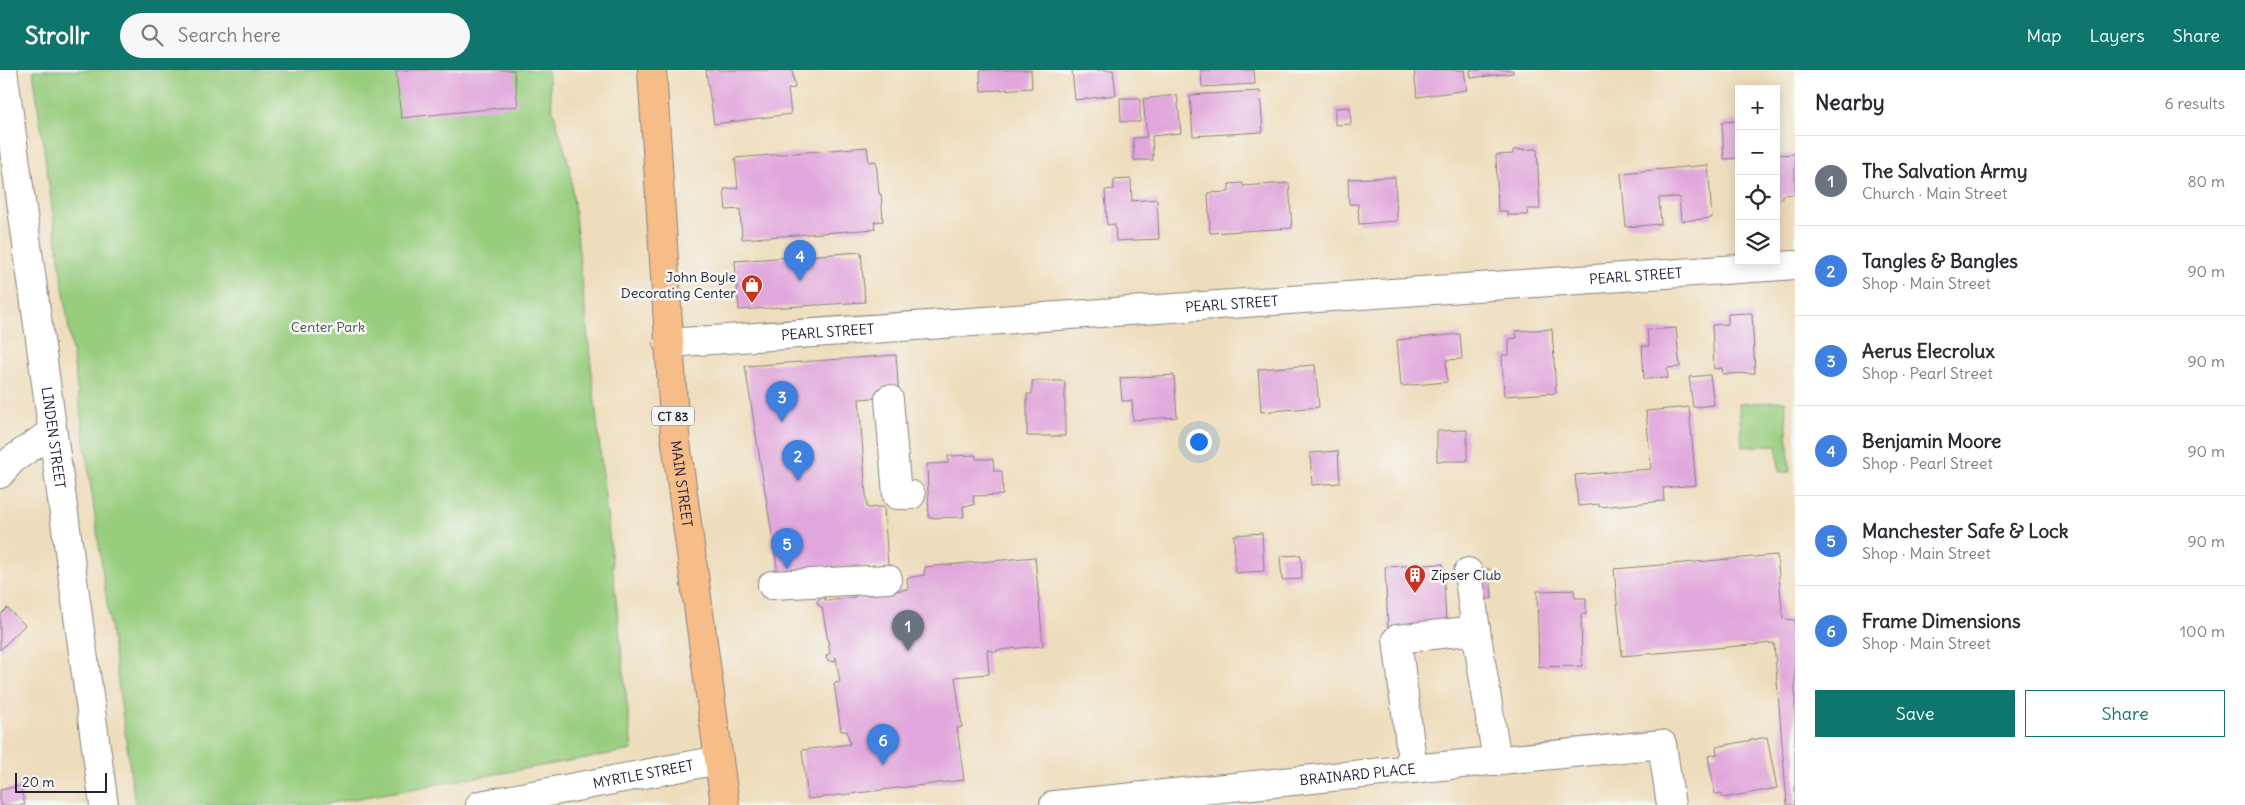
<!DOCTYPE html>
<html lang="en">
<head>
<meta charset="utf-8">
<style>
	body { margin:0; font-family:Delius,sans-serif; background:#f7f7f7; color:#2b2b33 }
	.controls { position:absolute; right:15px; top:15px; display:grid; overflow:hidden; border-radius:0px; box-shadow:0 2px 12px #0003 }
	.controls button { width:45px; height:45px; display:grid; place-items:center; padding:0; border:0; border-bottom:1px solid #e1e1e2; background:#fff; color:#2b2b33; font:25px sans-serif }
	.scale { position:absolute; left:15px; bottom:12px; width:92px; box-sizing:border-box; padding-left:5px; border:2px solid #22223b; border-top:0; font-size:14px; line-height:18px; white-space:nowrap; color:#22223b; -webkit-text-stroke:4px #f6f6f2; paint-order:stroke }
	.you { position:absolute; left:1198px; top:371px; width:18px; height:18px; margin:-12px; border:4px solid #fff; border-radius:50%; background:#1a73e8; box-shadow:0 0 0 8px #1a73e833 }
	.badge { display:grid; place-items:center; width:32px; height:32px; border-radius:50%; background:#0f766e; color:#fff; font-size:16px; font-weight:700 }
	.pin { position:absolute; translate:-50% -41px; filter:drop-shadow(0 1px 2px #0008) }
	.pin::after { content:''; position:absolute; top:26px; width:18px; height:15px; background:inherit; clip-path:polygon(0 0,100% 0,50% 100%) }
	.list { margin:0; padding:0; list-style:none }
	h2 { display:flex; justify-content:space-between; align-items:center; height:65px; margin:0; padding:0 20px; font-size:21px }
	h2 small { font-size:16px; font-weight:400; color:#7c7c81 }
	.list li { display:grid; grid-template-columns:32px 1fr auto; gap:15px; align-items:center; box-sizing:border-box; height:90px; padding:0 20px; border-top:1px solid #e1e1e2 }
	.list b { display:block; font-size:19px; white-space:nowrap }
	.list p { margin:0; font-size:16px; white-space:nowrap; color:#7c7c81 }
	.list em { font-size:16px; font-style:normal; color:#7c7c81 }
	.actions { display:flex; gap:10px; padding:15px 20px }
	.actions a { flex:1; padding:11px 0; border:1px solid #0f766e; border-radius:0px; text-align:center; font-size:18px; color:#0f766e }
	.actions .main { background:#0f766e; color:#fff }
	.icon { flex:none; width:28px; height:28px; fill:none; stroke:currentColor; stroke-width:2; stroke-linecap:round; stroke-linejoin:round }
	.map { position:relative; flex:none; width:1795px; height:735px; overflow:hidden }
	header { display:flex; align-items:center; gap:30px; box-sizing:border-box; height:70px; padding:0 25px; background:#0f766e; color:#fff }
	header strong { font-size:24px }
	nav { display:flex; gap:28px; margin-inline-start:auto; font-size:18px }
	.search { width:350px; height:45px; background:#f7f7f7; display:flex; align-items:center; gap:12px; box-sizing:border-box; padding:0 18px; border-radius:28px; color:#7c7c81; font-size:19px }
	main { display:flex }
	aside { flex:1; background:#fff }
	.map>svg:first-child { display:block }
	.green { fill:#98cd7e; stroke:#5d785c }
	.building { fill:#e1a6dc }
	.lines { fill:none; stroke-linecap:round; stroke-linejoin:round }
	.minor-casing { stroke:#88807c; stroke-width:30 }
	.major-casing { stroke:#88807c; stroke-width:30 }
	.minor { stroke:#fff; stroke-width:28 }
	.major { stroke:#f7bd88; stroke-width:28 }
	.labels { text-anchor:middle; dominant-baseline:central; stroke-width:5; stroke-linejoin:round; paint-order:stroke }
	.shield { fill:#f6f6f2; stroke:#626272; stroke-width:1 }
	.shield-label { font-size:12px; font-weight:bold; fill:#22223b }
	.street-label { font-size:14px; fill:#22223b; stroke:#f6f6f2 }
	.poi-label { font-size:14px; fill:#22223b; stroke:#f6f6f2; text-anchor:end }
	.park-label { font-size:14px; fill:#45554f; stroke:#f6f6f2 }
</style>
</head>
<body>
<header>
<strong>Strollr</strong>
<div class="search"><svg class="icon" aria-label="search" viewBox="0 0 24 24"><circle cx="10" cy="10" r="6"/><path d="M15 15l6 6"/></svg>Search here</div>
<nav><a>Map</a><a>Layers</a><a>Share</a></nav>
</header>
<main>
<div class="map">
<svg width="1795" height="735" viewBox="0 0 1795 735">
	<rect width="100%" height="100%" fill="#f6f6f2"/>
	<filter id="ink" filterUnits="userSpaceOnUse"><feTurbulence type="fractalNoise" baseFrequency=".02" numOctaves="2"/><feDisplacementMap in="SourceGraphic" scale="10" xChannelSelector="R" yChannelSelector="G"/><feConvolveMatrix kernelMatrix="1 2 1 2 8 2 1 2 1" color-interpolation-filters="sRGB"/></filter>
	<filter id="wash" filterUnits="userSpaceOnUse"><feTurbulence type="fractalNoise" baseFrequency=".0096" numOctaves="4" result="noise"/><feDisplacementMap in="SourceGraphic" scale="20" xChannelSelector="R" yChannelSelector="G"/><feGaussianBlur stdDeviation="1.12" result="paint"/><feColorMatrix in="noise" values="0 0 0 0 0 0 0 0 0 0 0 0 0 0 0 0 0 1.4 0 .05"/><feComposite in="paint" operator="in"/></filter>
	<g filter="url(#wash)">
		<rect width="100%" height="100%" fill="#eeddbc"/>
		<g class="green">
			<polygon points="33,0 548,0 552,37 570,98 632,680 320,735 135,735"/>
			<polygon points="1785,331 1790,402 1779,402 1777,375 1742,377 1739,334"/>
		</g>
		<g id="blocks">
			<g class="building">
				<polygon points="396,0 514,0 518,36 401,48"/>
				<polygon points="706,0 792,0 795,18 788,19 791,44 714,54"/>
				<polygon points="990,0 1031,0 1032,18 981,21 980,1"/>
				<polygon points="1072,0 1113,0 1116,25 1075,30"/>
				<polygon points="1201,0 1254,0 1255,14 1202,17"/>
				<polygon points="1414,0 1464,0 1467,20 1417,27"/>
				<polygon points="1470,0 1513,0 1513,3 1471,8"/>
				<polygon points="1260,21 1263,62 1193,66 1190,25"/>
				<polygon points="1177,25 1181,63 1152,66 1153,90 1134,90 1133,68 1147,67 1143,29"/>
				<polygon points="1120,28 1140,28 1140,52 1121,52"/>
				<polygon points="1350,37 1351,54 1335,55 1335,38"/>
				<polygon points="1738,51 1739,88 1724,89 1722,52"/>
				<polygon points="867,77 869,92 876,91 879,124 881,124 883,151 874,152 875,159 742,169 740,139 726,140 724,119 738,118 735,88"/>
				<polygon points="1537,79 1540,139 1527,139 1528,145 1507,145 1507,141 1498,141 1496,85 1513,84 1513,80"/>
				<polygon points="1795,84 1795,124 1782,125 1782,129 1776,129 1776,85"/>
				<polygon points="1708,95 1712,148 1681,151 1679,127 1659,128 1661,154 1626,157 1621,103"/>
				<polygon points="1395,107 1397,151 1359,154 1358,134 1349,134 1348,109"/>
				<polygon points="1131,109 1132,131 1157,129 1159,169 1116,171 1115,154 1107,155 1105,120 1114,119 1114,110"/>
				<polygon points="1243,113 1243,116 1289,113 1292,158 1210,163 1208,123 1229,122 1229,114"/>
				<polygon points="861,182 865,232 739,240 735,191"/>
				<polygon points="1752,243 1755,303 1723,304 1722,298 1714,299 1712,255 1728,254 1728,244"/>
				<polygon points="1676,258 1680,297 1667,298 1668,308 1644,309 1642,276 1649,276 1647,260"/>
				<polygon points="1552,259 1556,323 1504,326 1502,285 1509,285 1509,269 1517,268 1516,261"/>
				<polygon points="1460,264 1462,289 1446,290 1447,312 1401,316 1397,270"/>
				<polygon points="896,285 899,326 859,329 867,438 884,437 888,495 778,503 745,296"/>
				<polygon points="1315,295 1319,337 1261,342 1258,299"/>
				<polygon points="1174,305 1177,347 1133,350 1132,331 1122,331 1120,308"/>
				<polygon points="1710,305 1714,335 1693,337 1689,307"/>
				<polygon points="1032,311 1065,311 1065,366 1027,366 1027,324 1032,324"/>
				<polygon points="1689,337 1696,415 1663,418 1664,431 1599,437 1599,434 1578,436 1575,405 1651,399 1646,341"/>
				<polygon points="1467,360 1467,391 1437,391 1437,361"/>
				<polygon points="1338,381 1340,413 1312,415 1310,383"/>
				<polygon points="976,385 976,389 993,389 994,401 1002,401 1003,425 973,426 974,435 963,436 964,447 929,448 927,394 948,393 948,386"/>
				<polygon points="1262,463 1264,501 1235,503 1234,465"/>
				<polygon points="1301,485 1302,509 1282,510 1280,486"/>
				<polygon points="1777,485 1783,549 1795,550 1795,735 1787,735 1774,573 1622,586 1614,499"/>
				<polygon points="1035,487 1043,576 997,580 997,582 987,580 989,604 955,607 962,657 957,658 964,710 808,729 802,680 850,674 847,661 841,661 834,613 840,612 836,587 834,592 827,590 826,586 830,583 822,537 818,535 817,531 820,528 824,528 827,531 855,527 853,517 866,515 868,525 908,519 907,508 924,505 925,497"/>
				<polygon points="1443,494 1446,552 1388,559 1385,497"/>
				<polygon points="1490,499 1492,529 1474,530 1472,500"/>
				<polygon points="1574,520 1575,528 1586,528 1586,544 1581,544 1582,596 1539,597 1537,521"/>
				<polygon points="7,538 25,555 0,580 0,545"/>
				<polygon points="1767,667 1777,718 1723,728 1722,723 1715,724 1708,686 1717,684 1716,677"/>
				<polygon points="20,716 25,735 0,735 0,720"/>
			</g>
		</g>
	</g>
	<g filter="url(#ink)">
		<use href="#blocks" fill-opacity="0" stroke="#88807c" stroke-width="1"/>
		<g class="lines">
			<g class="minor-casing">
				<g id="minor">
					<path id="s1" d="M3 0 104 735"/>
					<path id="s2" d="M668 273 1795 195"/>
					<polyline points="889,329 897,425 911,425"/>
					<polyline points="0,404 12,390 52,362"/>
					<polyline points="1468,502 1476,560"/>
					<polyline points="772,515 888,509"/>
					<polyline points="1413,699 1397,569 1476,560 1497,691"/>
					<path id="s3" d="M480 735 719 690"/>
					<path id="s4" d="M1054 735 1662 674 1671 735"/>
				</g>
			</g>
			<g class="major-casing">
				<g id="major">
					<path id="s5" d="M652 0 675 365 725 735"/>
				</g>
			</g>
			<use href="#minor" class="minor"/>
			<use href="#major" class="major"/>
		</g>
	</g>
	<defs>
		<g id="shop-pin" transform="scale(1.125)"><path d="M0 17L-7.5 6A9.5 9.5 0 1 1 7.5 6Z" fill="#c8321e" stroke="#f6f6f2"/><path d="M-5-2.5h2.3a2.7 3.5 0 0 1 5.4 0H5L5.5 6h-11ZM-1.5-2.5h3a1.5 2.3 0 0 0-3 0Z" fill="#fff"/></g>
		<g id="building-pin" transform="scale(1.125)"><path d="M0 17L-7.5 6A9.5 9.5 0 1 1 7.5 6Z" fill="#c8321e" stroke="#f6f6f2"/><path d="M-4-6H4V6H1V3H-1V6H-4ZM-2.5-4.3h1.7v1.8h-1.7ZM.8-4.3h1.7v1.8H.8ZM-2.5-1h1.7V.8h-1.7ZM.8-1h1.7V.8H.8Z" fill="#fff"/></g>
	</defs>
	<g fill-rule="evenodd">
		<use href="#shop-pin" x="752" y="215"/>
		<use href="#building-pin" x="1415" y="505"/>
	</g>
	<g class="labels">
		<rect class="shield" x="652" y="336.5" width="42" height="19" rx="4"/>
		<g class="shield-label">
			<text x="673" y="346">CT 83</text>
		</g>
		<g class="street-label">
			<text stroke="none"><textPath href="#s2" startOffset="970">PEARL STREET</textPath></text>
			<text stroke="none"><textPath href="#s2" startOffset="565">PEARL STREET</textPath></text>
			<text stroke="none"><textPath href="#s2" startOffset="160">PEARL STREET</textPath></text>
			<text stroke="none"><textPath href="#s1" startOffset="371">LINDEN STREET</textPath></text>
			<text stroke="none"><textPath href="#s5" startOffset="415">MAIN STREET</textPath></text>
			<text stroke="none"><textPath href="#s3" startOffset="166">MYRTLE STREET</textPath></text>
			<text stroke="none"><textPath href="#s4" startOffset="305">BRAINARD PLACE</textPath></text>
		</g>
		<g class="poi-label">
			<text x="736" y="207">John Boyle<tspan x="736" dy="16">Decorating Center</tspan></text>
			<text x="1431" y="505" text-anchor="start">Zipser Club</text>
		</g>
		<g class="park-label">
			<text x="328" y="257">Center Park</text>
		</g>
	</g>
</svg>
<div class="controls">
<button>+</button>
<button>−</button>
<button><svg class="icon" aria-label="locate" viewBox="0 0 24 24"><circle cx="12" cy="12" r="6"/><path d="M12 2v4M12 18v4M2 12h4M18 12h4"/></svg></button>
<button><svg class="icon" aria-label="layers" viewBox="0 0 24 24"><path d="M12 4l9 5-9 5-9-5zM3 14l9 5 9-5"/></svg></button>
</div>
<div class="scale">20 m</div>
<div class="you"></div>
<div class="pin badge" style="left:908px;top:581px;background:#6b7280">1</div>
<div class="pin badge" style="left:798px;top:411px;background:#3f7fe0">2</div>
<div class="pin badge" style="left:782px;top:352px;background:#3f7fe0">3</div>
<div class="pin badge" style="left:800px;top:211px;background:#3f7fe0">4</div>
<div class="pin badge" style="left:787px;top:499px;background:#3f7fe0">5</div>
<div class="pin badge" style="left:883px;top:695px;background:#3f7fe0">6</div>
</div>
<aside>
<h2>Nearby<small>6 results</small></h2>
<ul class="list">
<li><span class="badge" style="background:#6b7280">1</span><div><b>The Salvation Army</b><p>Church · Main Street</p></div><em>80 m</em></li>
<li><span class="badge" style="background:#3f7fe0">2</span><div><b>Tangles &amp; Bangles</b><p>Shop · Main Street</p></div><em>90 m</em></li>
<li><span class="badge" style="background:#3f7fe0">3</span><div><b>Aerus Elecrolux</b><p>Shop · Pearl Street</p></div><em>90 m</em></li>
<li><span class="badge" style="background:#3f7fe0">4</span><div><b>Benjamin Moore</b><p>Shop · Pearl Street</p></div><em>90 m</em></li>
<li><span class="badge" style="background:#3f7fe0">5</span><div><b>Manchester Safe &amp; Lock</b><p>Shop · Main Street</p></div><em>90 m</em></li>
<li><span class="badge" style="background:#3f7fe0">6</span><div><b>Frame Dimensions</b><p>Shop · Main Street</p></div><em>100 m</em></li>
</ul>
<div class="actions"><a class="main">Save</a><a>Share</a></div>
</aside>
</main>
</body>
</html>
